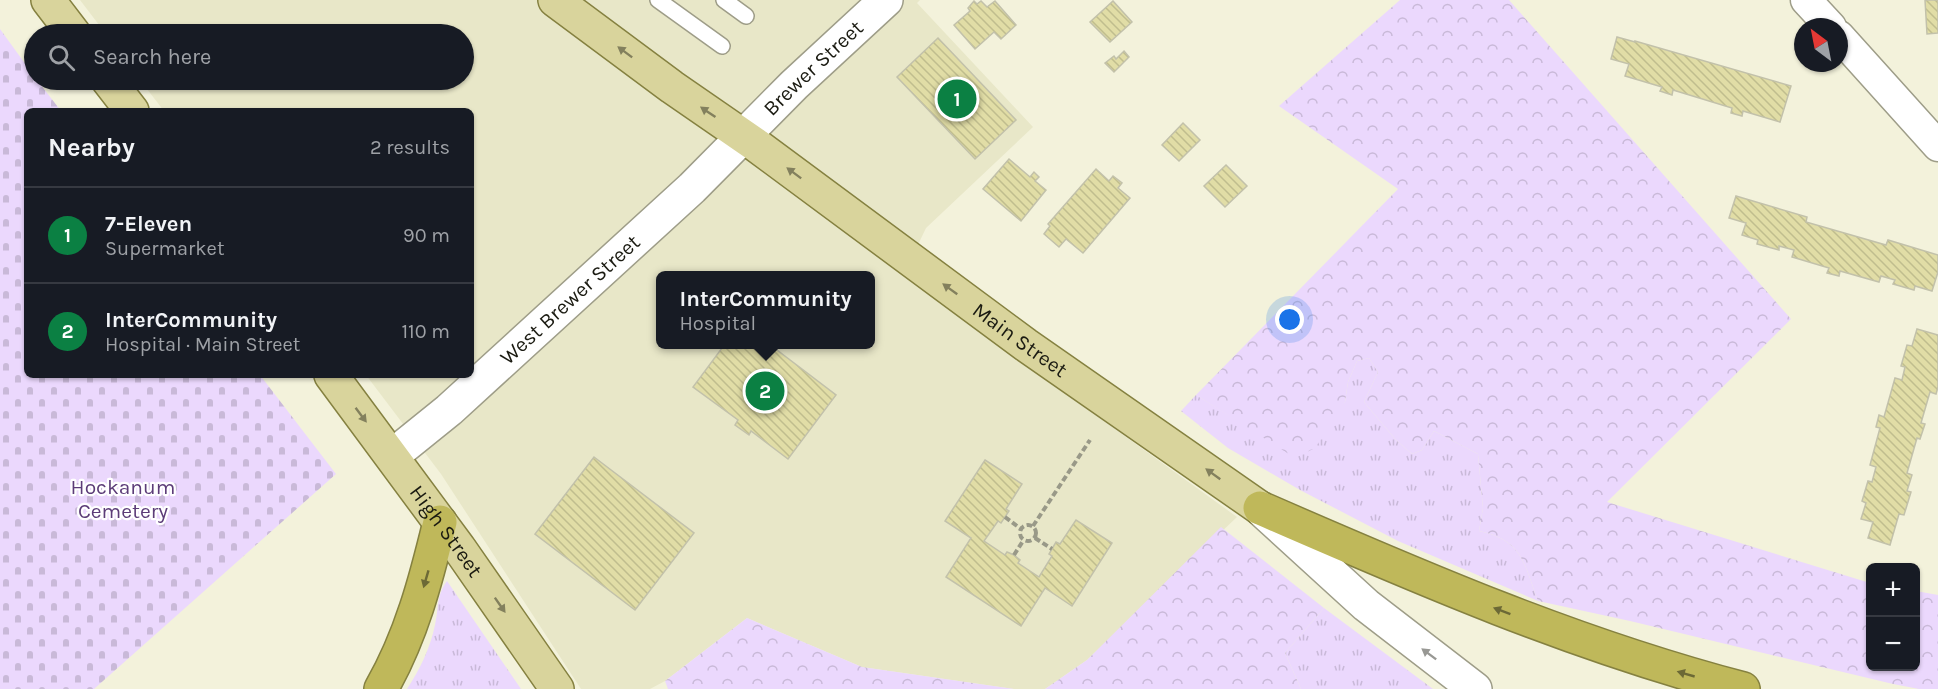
<!DOCTYPE html>
<html lang="en">
<head>
<meta charset="utf-8">
<style>
	body { margin:0; font-family:Karla,sans-serif; background:#242831; color:#f1f3f6 }
	.controls { position:absolute; right:18px; bottom:18px; display:grid; overflow:hidden; border-radius:9px; box-shadow:0 2px 4px #0004 }
	.controls button { width:54px; height:54px; display:grid; place-items:center; padding:0; border:0; border-bottom:2px solid #363941; background:#171b24; color:#f1f3f6; font:30px sans-serif }
	.compass { position:absolute; left:1794px; top:18px; width:54px; height:54px; border-radius:50%; background:#171b24; box-shadow:0 2px 4px #0004; rotate:328deg }
	.you { position:absolute; left:1290px; top:320px; width:21px; height:21px; margin:-15px; border:4px solid #fff; border-radius:50%; background:#1a73e8; box-shadow:0 0 0 9px #1a73e833 }
	.badge { display:grid; place-items:center; width:39px; height:39px; border-radius:50%; background:#0b8043; color:#fff; font-size:20px; font-weight:700 }
	.pin { position:absolute; translate:-50% -50%; border:3px solid #fff; box-shadow:0 2px 6px #0006 }
	.popup { position:absolute; left:656px; top:271px; width:219px; height:78px; box-sizing:border-box; display:grid; place-content:center; border-radius:9px; background:#171b24; filter:drop-shadow(0 2px 4px #0005); font-size:20px; white-space:nowrap; color:#9ea1a6 }
	.popup b { font-size:22px; color:#f1f3f6 }
	.popup::after { content:''; position:absolute; left:50%; top:100%; margin-left:-12px; border:12px solid transparent; border-top-color:#171b24 }
	.list { margin:0; padding:0; list-style:none }
	h2 { display:flex; justify-content:space-between; align-items:center; height:78px; margin:0; padding:0 24px; font-size:26px }
	h2 small { font-size:20px; font-weight:400; color:#9ea1a6 }
	.list li { display:grid; grid-template-columns:39px 1fr auto; gap:18px; align-items:center; box-sizing:border-box; height:96px; padding:0 24px; border-top:2px solid #363941 }
	.list b { display:block; font-size:22px; white-space:nowrap }
	.list p { margin:0; font-size:20px; white-space:nowrap; color:#9ea1a6 }
	.list em { font-size:20px; font-style:normal; color:#9ea1a6 }
	.icon { flex:none; width:33px; height:33px; fill:none; stroke:currentColor; stroke-width:2; stroke-linecap:round; stroke-linejoin:round }
	.map { position:relative; flex:none; width:1938px; height:689px; overflow:hidden }
	.search { position:absolute; background:#171b24; box-shadow:0 2px 4px #0004; left:24px; top:24px; width:450px; height:66px; display:flex; align-items:center; gap:15px; box-sizing:border-box; padding:0 21px; border-radius:33px; color:#9ea1a6; font-size:22px }
	.panel { position:absolute; background:#171b24; box-shadow:0 2px 4px #0004; left:24px; top:108px; width:450px; height:270px; border-radius:9px }
	.map>svg:first-child { display:block }
	.built { fill:#e8e7c8; fill-rule:evenodd }
	.grass { fill:url(#grass-tufts) }
	.forest { fill:url(#forest-crowns) }
	.cemetery { fill:url(#cemetery-stones) }
	.building { fill:url(#building-back-hatch); stroke:#c2c1aa; stroke-width:1.5 }
	.lines { fill:none; stroke-linecap:round; stroke-linejoin:round }
	.service-casing { stroke:#9e9d88; stroke-width:18 }
	.minor-casing { stroke:#9e9d88; stroke-width:33 }
	.secondary-casing { stroke:#9e9d88; stroke-width:36 }
	.primary-casing { stroke:#858140; stroke-width:36 }
	.motorway-casing { stroke:#858140; stroke-width:36 }
	.path { stroke:#998; stroke-width:4; stroke-dasharray:6 3; stroke-linecap:butt }
	.service { stroke:#fff; stroke-width:15 }
	.minor { stroke:#fff; stroke-width:30 }
	.secondary { stroke:#fff; stroke-width:33 }
	.primary { stroke:#d9d49c; stroke-width:33 }
	.motorway { stroke:#bfb85a; stroke-width:33 }
	.oneway { fill:#83805d }
	.oneway2 { fill:#6c6936 }
	.oneway3 { fill:#989894 }
	.labels { text-anchor:middle; dominant-baseline:central; stroke-width:4.5; stroke-linejoin:round; paint-order:stroke }
	.street-label { font-size:21px; fill:#1a1a11; stroke:#fff }
	.park-label { font-size:21px; fill:#5c3c78; stroke:#fff }
</style>
</head>
<body>
<div class="map">
<svg width="1938" height="689" viewBox="0 0 1938 689">
	<defs>
		<pattern id="grass-tufts" width="24" height="20" patternUnits="userSpaceOnUse" patternTransform="scale(1.5)"><rect width="24" height="20" fill="#ebd8fd"/><path d="M3 7l-1-3M5 7V3M7 7l1-3M15 17l-1-3M17 17v-4M19 17l1-3" fill="none" stroke="#c9b9d8"/></pattern>
		<pattern id="forest-crowns" width="20" height="18" patternUnits="userSpaceOnUse" patternTransform="scale(1.5)"><rect width="20" height="18" fill="#ebd8fd"/><path d="M2 6a3 3 0 1 1 6 0M12 15a3 3 0 1 1 6 0" fill="none" stroke="#c9b9d8"/></pattern>
		<pattern id="cemetery-stones" width="16" height="16" patternUnits="userSpaceOnUse" patternTransform="scale(1.5)"><rect width="16" height="16" fill="#ebd8fd"/><path d="M2 7V4a2 2 0 0 1 4 0v3zM10 15v-3a2 2 0 0 1 4 0v3z" fill="#c9b9d8"/></pattern>
		<pattern id="building-back-hatch" width="6" height="6" patternUnits="userSpaceOnUse" patternTransform="scale(1.5)"><rect width="6" height="6" fill="#e1dda6"/><path d="M-1 5l2 2M0 0l6 6M5-1l2 2" fill="none" stroke="#c0bd8e"/></pattern>
	</defs>
	<rect width="100%" height="100%" fill="#f3f2db"/>
	<path class="built" d="M80 0H920L917 3 1033 127 926 228 903 276 1237 517 1087 660 1045 689H1014L862 667 747 618 665 681 650 689H581L441 474 366 375H471V111H164L140 80H464V34H106ZM660 276H870V344H660Z"/>
	<g class="grass">
		<path d="M1369 358 1378 372 1364 402 1396 440 1412 454 1422 450 1434 431 1478 454 1483 508 1479 531C1523 540 1524 564 1538 601L1398 541 1300 490 1228 448 1181 411 1196 395 1296 457 1345 402 1348 382 1357 361Z"/>
		<path d="M447 581 521 689H407C420 669 430 649 435 625 439 608 436 596 447 581Z"/>
		<polygon points="1324,608 1433,689 1301,689 1285,653"/>
	</g>
	<g class="forest">
		<path d="M1400 0H1509L1791 319 1607 502 1870 583V666H1916V591L1938 595V689H1919L1893 684 1630 621 1538 601C1524 564 1523 540 1479 531L1483 508 1478 454 1434 431 1422 450 1412 454 1396 440 1364 402 1378 372 1369 358 1357 361 1348 382 1345 402 1315 448 1295 458 1196 395 1398 189 1279 106Z"/>
		<polygon points="1221,527 1324,608 1285,653 1301,689 1045,689 1087,660"/>
		<polygon points="747,618 862,667 1014,689 668,689 665,681"/>
	</g>
	<polygon class="cemetery" points="0,29 34,76 34,80 37,80 61,111 27,111 27,375 260,375 336,474 94,689 0,689"/>
	<g class="building">
		<polygon points="1925,0 1938,0 1938,33 1927,34"/>
		<polygon points="974,1 977,4 981,1 987,7 995,1 1016,25 1001,39 994,32 975,49 954,25 970,11 968,8"/>
		<polygon points="1113,1 1132,22 1110,42 1090,22"/>
		<polygon points="1617,37 1635,42 1635,41 1791,86 1780,122 1743,111 1742,116 1731,113 1732,108 1673,90 1672,95 1660,91 1662,87 1625,76 1629,64 1611,59"/>
		<polygon points="938,38 1016,120 975,159 897,77"/>
		<polygon points="1124,51 1129,57 1114,72 1105,63 1114,56 1116,59"/>
		<polygon points="1183,123 1200,140 1179,161 1162,145"/>
		<polygon points="1009,159 1030,177 1034,172 1039,177 1035,181 1046,190 1021,221 983,189"/>
		<polygon points="1226,165 1247,186 1225,207 1204,186"/>
		<polygon points="1096,169 1109,181 1113,176 1122,183 1118,188 1130,198 1083,253 1066,239 1059,247 1044,234 1050,226 1048,224"/>
		<polygon points="1736,196 1807,217 1806,222 1886,245 1888,240 1938,255 1938,272 1932,291 1915,286 1914,290 1893,284 1895,280 1881,276 1879,282 1840,271 1839,276 1827,273 1829,268 1792,257 1794,250 1779,246 1779,250 1757,244 1758,240 1742,235 1746,223 1729,218"/>
		<polygon points="1917,329 1938,335 1938,387 1936,394 1930,392 1921,423 1925,424 1920,439 1917,438 1907,473 1912,475 1907,491 1911,492 1904,515 1899,514 1890,545 1868,538 1873,522 1861,519 1866,503 1862,501 1868,481 1872,482 1876,467 1870,465 1880,428 1876,427 1879,415 1884,417 1895,378 1902,380 1905,367 1901,366 1907,345 1912,346"/>
		<polygon points="725,344 769,344 836,395 788,459 751,431 749,435 735,425 738,420 693,387"/>
		<polygon points="594,457 694,533 635,610 535,534"/>
		<polygon points="985,460 1022,484 1006,509 1009,511 1001,523 998,521 984,541 1005,555 1007,552 1014,555 1020,560 1018,563 1039,577 1052,556 1049,554 1056,542 1060,544 1076,520 1112,543 1072,606 1045,588 1021,626 946,577 971,538 945,521"/>
	</g>
	<g class="lines">
		<g class="service-casing">
			<g id="service">
				<polyline points="658,0 722,46"/>
				<polyline points="724,0 746,16"/>
			</g>
		</g>
		<g class="minor-casing">
			<g id="minor">
				<polyline points="1806,0 1831,27"/>
				<polyline points="1839,36 1938,146"/>
			</g>
		</g>
		<g class="secondary-casing">
			<g id="secondary">
				<path id="s1" d="M392 456 449 410 692 188 794 85 886 0"/>
				<polyline points="1263,511 1366,605 1475,689"/>
			</g>
		</g>
		<g class="primary-casing">
			<g id="primary">
				<polyline points="48,0 74,34"/>
				<path id="s2" d="M555 0 672 87 756 145 1026 345 1260 508"/>
				<polyline points="108,80 132,111"/>
				<path id="s3" d="M331 375 459 548 557 689"/>
			</g>
		</g>
		<g class="motorway-casing">
			<g id="motorway">
				<path d="M1260 508C1418 577 1575 645 1743 689"/>
				<path d="M381 689C411 637 426 580 440 522"/>
			</g>
		</g>
		<g class="path">
			<polyline points="1005,517 1021,529"/>
			<circle cx="1028" cy="533" r="8"/>
			<polyline points="1033,526 1090,440"/>
			<polyline points="1035,538 1052,549"/>
			<polyline points="1014,555 1023,541"/>
		</g>
		<use href="#service" class="service"/>
		<use href="#minor" class="minor"/>
		<use href="#secondary" class="secondary"/>
		<use href="#primary" class="primary"/>
		<use href="#motorway" class="motorway"/>
	</g>
	<defs><path id="oneway-solid" d="M-6-.8H1V-3.2L6.5 0L1 3.2V.8H-6Z" transform="scale(1.5)"/></defs>
	<g class="oneway">
		<use href="#oneway-solid" transform="translate(625 52) rotate(-143)"/>
		<use href="#oneway-solid" transform="translate(708 112) rotate(-146)"/>
		<use href="#oneway-solid" transform="translate(794 173) rotate(-143)"/>
		<use href="#oneway-solid" transform="translate(950 289) rotate(-144)"/>
		<use href="#oneway-solid" transform="translate(361 415) rotate(53)"/>
		<use href="#oneway-solid" transform="translate(1213 474) rotate(-144)"/>
		<use href="#oneway-solid" transform="translate(500 605) rotate(55)"/>
	</g>
	<g class="oneway2">
		<use href="#oneway-solid" transform="translate(426 579) rotate(106)"/>
		<use href="#oneway-solid" transform="translate(1502 611) rotate(-159)"/>
		<use href="#oneway-solid" transform="translate(1686 674) rotate(-164)"/>
	</g>
	<use class="oneway3" href="#oneway-solid" transform="translate(1429 654) rotate(-143)"/>
	<g class="labels">
		<g class="street-label">
			<text stroke="none"><textPath href="#s1" startOffset="573">Brewer Street</textPath></text>
			<text stroke="none"><textPath href="#s1" startOffset="237">West Brewer Street</textPath></text>
			<text stroke="none"><textPath href="#s2" startOffset="576">Main Street</textPath></text>
			<text stroke="none"><textPath href="#s3" startOffset="194">High Street</textPath></text>
		</g>
		<g class="park-label">
			<text x="123" y="487">Hockanum<tspan x="123" dy="24">Cemetery</tspan></text>
		</g>
	</g>
</svg>
<div class="controls">
<button>+</button>
<button>−</button>
</div>
<svg class="compass" viewBox="-18 -18 36 36"><path d="M0-13l5 13h-10z" fill="#e53935"/><path d="M0 13l5-13h-10z" fill="#9ea1a6"/></svg>
<div class="you"></div>
<div class="pin badge" style="left:957px;top:99px">1</div>
<div class="pin badge" style="left:765px;top:391px">2</div>
<div class="popup"><b>InterCommunity</b>Hospital</div>
<div class="search"><svg class="icon" aria-label="search" viewBox="0 0 24 24"><circle cx="10" cy="10" r="6"/><path d="M15 15l6 6"/></svg>Search here</div>
<section class="panel">
<h2>Nearby<small>2 results</small></h2>
<ul class="list">
<li><span class="badge">1</span><div><b>7-Eleven</b><p>Supermarket</p></div><em>90 m</em></li>
<li><span class="badge">2</span><div><b>InterCommunity</b><p>Hospital · Main Street</p></div><em>110 m</em></li>
</ul>
</section>
</div>
</body>
</html>
